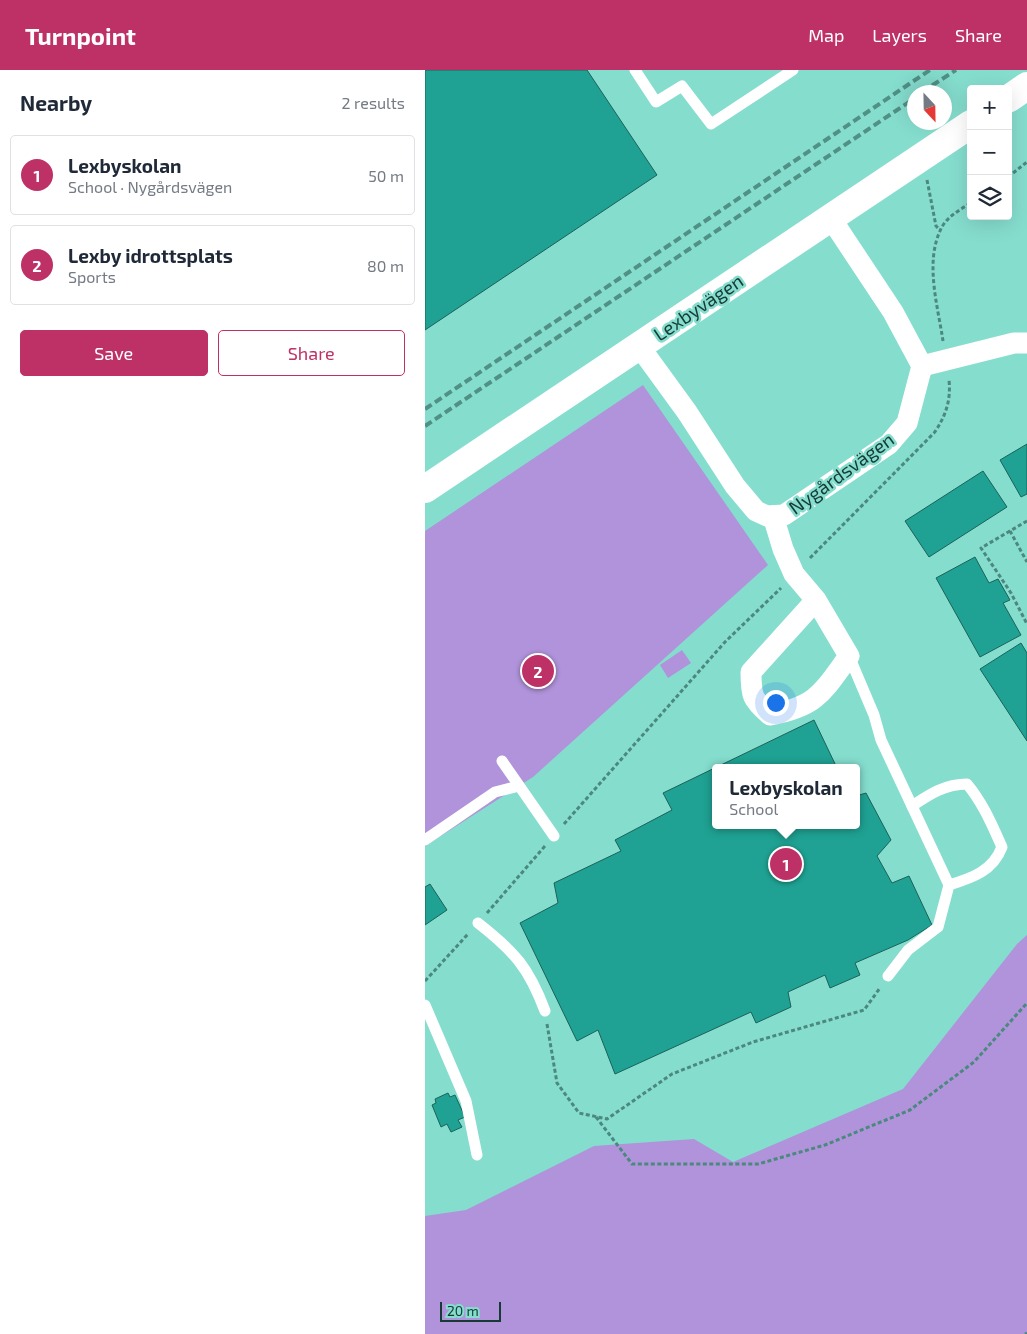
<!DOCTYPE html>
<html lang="en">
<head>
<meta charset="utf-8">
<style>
	body { margin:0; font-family:"Exo 2",sans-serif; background:#f6f6f7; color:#1f2937 }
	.controls { position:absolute; right:15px; top:15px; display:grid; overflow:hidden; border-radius:5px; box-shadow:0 5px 20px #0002 }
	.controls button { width:45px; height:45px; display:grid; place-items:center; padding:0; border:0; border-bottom:1px solid #e0e1e3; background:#fff; color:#1f2937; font:25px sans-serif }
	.compass { position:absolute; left:482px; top:15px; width:45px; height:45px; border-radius:50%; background:#fff; box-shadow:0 5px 20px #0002; rotate:158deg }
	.scale { position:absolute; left:15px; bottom:12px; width:61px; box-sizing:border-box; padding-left:5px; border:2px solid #163b35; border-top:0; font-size:14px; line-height:18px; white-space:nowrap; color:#163b35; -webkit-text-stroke:4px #85ddce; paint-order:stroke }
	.you { position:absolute; left:350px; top:632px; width:18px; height:18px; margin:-12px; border:4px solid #fff; border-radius:50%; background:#1a73e8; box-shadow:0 0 0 8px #1a73e833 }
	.badge { display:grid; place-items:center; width:32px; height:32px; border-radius:50%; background:#bd3166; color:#fff; font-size:16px; font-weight:700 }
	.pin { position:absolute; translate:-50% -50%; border:2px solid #fff; box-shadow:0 1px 5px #0006 }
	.popup { position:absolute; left:287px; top:694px; width:148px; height:65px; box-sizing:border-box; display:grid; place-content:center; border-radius:5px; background:#fff; filter:drop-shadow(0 1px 4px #0005); font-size:16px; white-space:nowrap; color:#747a83 }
	.popup b { font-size:19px; color:#1f2937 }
	.popup::after { content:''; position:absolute; left:50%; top:100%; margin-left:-10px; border:10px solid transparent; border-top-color:#fff }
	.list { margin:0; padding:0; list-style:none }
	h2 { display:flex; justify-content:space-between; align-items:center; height:65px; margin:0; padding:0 20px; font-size:21px }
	h2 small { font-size:16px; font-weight:400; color:#747a83 }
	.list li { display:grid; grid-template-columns:32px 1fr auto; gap:15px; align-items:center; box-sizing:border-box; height:80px; margin:0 10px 10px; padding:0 10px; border:1px solid #e0e1e3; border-radius:5px }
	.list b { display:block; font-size:19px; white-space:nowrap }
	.list p { margin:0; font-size:16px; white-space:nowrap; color:#747a83 }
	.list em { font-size:16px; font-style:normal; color:#747a83 }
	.actions { display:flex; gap:10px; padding:15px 20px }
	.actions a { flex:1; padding:11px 0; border:1px solid #bd3166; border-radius:5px; text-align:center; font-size:18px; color:#bd3166 }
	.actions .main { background:#bd3166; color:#fff }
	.icon { flex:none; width:28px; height:28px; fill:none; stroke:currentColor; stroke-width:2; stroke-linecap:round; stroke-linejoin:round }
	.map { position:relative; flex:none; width:602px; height:1264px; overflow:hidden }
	header { display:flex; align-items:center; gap:30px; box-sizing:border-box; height:70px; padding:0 25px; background:#bd3166; color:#fff }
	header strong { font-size:24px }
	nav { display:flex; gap:28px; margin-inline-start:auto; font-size:18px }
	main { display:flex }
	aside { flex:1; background:#fff }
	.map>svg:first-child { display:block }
	.green { fill:#b093da }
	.building { fill:#1fa293; stroke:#1c6259 }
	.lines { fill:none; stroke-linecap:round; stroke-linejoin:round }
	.path { stroke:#4b887e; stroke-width:3; stroke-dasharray:4 2.5; stroke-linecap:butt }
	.lane { stroke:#fff; stroke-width:11 }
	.street { stroke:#fff; stroke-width:21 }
	.secondary { stroke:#fff; stroke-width:28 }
	.rail { stroke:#509085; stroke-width:4; stroke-dasharray:8 4; stroke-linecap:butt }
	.labels { text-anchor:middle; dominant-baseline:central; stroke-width:5; stroke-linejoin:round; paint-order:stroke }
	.street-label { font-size:19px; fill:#163b35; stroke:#85ddce }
</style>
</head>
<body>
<header>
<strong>Turnpoint</strong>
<nav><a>Map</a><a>Layers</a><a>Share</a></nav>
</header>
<main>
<aside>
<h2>Nearby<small>2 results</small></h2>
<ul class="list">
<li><span class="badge">1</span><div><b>Lexbyskolan</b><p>School · Nygårdsvägen</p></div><em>50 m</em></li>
<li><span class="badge">2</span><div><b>Lexby idrottsplats</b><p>Sports</p></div><em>80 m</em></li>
</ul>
<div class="actions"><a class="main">Save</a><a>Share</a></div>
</aside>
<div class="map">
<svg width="602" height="1264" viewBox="0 0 602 1264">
	<rect width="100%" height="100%" fill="#85ddce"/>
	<g class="green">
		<polygon points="218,315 343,495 108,707 0,776 0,461"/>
		<polygon points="257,580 266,593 243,608 235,595"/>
		<polygon points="602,865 602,1264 0,1264 0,1146 41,1140 169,1076 269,1069 308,1092 478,1019 592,874"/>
	</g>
	<g class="building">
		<polygon points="0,0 162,0 232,105 0,260"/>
		<polygon points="602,374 602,424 596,427 575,390"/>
		<polygon points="558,401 582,437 504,487 480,451"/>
		<polygon points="550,487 564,513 573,509 585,530 578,533 596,565 555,587 511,508"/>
		<polygon points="596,573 602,583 602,671 555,599"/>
		<polygon points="389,650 412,698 291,698 291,755 431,755 431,726 441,723 466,770 452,786 467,813 484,806 507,855 483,870 430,893 435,905 405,918 400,905 363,922 366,937 331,953 326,942 190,1004 173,960 152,971 95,853 133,833 129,813 196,781 190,770 247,740 238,723"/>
		<polygon points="5,814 22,840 0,855 0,817"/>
		<polygon points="23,1023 25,1027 30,1025 40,1047 33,1050 37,1057 26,1062 22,1054 16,1057 7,1035 11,1033 10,1029"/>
	</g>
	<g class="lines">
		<g class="path">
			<polyline points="583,107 602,92"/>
			<polyline points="502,110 511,156 515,160"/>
			<path d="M518 271C513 237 500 194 515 161 520 148 534 140 546 133"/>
			<polyline points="602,451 585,461 602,492"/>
			<polyline points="585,461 556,478 586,523 602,554"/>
			<path d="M385 488 509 363C521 346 526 330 524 310"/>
			<polyline points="139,754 300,572 356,518"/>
			<polyline points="62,843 120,776"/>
			<polyline points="0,911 43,864"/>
			<polyline points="122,954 132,1013 154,1043 182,1049 247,1004 328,972 439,940 455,918"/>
			<polyline points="171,1047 207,1094 333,1094 400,1075 485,1040 549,992 602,933"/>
			<polyline points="600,1264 602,1263"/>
		</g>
		<g class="lane">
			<polyline points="210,0 231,32 257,16 286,54 368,0"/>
			<polyline points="424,586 449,645 456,670 524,815 513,857 483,880 463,906"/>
			<polyline points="77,691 129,766"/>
			<path d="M487 736C505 724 520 714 542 714 558 733 567 755 577 777 568 801 547 808 524 815"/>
			<polyline points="0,770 70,722 94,716"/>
			<path d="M53 853C90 882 104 898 120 941"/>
			<polyline points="0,935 41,1031 52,1085"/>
		</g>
		<g class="street">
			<polyline points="214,276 262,342 310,416 331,441 342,446 359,445 464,374 482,353 497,296 468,242 405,147"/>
			<polyline points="497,296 589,273 602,273"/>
			<path d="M348 446 358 479 369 504 391 530 424 586C397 623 392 636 345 645 327 629 326 626 326 602L391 530"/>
		</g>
		<g class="secondary">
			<polyline points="583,29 602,16"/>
			<polyline points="0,419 546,54"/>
		</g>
		<g class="rail">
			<polyline points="497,22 531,0"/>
			<polyline points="0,339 505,0"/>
			<polyline points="0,356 490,28"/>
		</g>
	</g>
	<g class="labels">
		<g class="street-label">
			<text transform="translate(273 237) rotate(-34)">Lexbyvägen</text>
			<text transform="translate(416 403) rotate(-36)">Nygårdsvägen</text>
		</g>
	</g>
</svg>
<div class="controls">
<button>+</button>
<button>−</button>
<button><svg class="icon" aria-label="layers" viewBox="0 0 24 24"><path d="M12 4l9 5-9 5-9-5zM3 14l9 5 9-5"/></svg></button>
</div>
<svg class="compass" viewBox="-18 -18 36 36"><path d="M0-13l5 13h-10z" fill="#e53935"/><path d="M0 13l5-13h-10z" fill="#747a83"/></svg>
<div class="scale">20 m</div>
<div class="you"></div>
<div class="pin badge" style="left:361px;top:794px">1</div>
<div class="popup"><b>Lexbyskolan</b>School</div>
<div class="pin badge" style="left:113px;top:601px">2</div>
</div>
</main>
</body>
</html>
